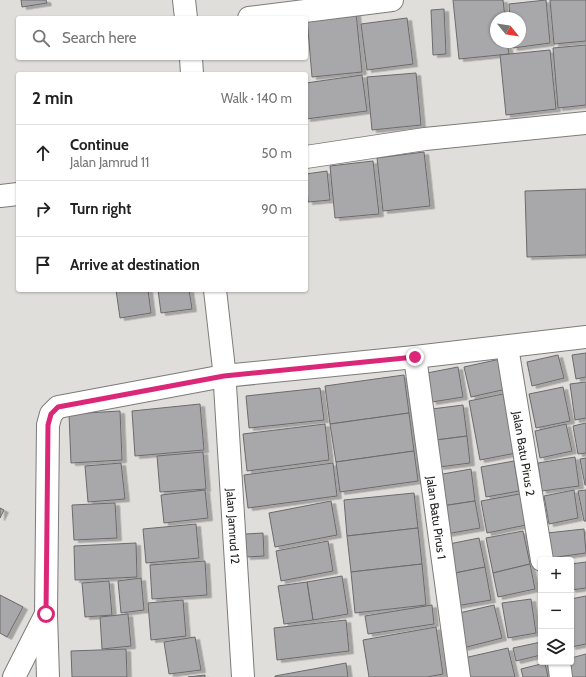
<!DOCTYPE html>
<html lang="en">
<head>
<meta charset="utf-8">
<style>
	body { margin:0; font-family:Cabin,sans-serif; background:#f6f6f6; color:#222 }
	.controls { position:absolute; right:12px; bottom:12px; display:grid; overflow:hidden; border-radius:4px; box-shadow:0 1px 3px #0004 }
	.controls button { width:36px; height:36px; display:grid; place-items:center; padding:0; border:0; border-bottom:1px solid #e0e0e0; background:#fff; color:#222; font:20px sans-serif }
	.compass { position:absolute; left:490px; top:12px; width:36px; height:36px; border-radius:50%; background:#fff; box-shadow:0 1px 3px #0004; rotate:120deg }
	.stop { position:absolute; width:12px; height:12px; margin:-9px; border:3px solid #db2777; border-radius:50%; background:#fff }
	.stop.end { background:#db2777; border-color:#fff; box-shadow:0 1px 4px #0008 }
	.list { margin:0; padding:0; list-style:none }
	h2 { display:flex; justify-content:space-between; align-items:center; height:52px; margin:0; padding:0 16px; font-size:17px }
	h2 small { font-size:13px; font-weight:400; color:#767676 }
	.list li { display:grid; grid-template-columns:26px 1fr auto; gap:12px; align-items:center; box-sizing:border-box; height:56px; padding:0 16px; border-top:1px solid #e0e0e0 }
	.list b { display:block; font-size:15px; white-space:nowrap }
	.list p { margin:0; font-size:13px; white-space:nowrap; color:#767676 }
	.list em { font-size:13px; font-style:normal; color:#767676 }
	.icon { flex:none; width:22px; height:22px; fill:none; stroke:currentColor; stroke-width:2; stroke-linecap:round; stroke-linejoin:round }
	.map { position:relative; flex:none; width:586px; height:677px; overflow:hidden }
	.search { position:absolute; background:#fff; box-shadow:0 1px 3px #0004; left:16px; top:16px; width:292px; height:44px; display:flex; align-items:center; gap:10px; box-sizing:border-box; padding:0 14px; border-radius:4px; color:#767676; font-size:15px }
	.panel { position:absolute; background:#fff; box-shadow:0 1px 3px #0004; left:16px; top:72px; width:292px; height:220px; border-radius:4px }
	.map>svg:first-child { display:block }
	.building { fill:#a8a7aa; stroke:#6b6a6d; filter:url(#shadow) }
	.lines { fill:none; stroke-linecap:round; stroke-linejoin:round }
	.minor-casing { stroke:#7d7b79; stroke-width:24 }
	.minor { stroke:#fff; stroke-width:22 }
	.route { stroke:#db2777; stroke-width:5 }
	.labels { text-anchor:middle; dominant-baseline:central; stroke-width:3.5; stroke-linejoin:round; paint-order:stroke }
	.street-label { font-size:12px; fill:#232221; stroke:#e0dedb }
</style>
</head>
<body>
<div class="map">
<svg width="586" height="677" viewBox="0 0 586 677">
	<defs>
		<filter id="shadow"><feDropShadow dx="4.5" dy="2.5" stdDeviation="0" flood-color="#0004"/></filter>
	</defs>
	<rect width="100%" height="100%" fill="#e0dedb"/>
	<g class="building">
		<polygon points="21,0 46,0 47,3 22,7"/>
		<polygon points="453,0 503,0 505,18 496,18 496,42 507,42 509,54 459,59"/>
		<polygon points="546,0 550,43 513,48 512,42 520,42 520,18 510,18 509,4"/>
		<polygon points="550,0 586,0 586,41 554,44"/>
		<polygon points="444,9 446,54 433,55 431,10"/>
		<polygon points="356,13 362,72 312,77 307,18"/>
		<polygon points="407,18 413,64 367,70 361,24"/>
		<polygon points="586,45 586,105 558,108 553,48"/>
		<polygon points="550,50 556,109 506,115 500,55"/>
		<polygon points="416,73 421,125 372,130 367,77"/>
		<polygon points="362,75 367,111 306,119 306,83"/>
		<polygon points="424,152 430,206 383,211 377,158"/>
		<polygon points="373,161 379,214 335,218 330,166"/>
		<polygon points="327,171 330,200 308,202 306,174"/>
		<polygon points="586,189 586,255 527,257 525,191"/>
		<polygon points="116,290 148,290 151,313 120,318"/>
		<polygon points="158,290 189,290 192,309 161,313"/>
		<polygon points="586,353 586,377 576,379 572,355"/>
		<polygon points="558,355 564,378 532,386 527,362"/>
		<polygon points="505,358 511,388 471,397 464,367"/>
		<polygon points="458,367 463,397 432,402 427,373"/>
		<polygon points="404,375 409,413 330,424 325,386"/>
		<polygon points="586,382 586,418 575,420 570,384"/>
		<polygon points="563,387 570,421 536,428 529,394"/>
		<polygon points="320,388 324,420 249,428 246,396"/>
		<polygon points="503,394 516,453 480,460 469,401"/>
		<polygon points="200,404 204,450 135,456 132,411"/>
		<polygon points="463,405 467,436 436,440 432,409"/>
		<polygon points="120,411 122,460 71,463 69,414"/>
		<polygon points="409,413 414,451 336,462 330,424"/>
		<polygon points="586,423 586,453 578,454 573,426"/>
		<polygon points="325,424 329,460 247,471 243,434"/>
		<polygon points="566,424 572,451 540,458 535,431"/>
		<polygon points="467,436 470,463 439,467 436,440"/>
		<polygon points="414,451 418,481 340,492 336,462"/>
		<polygon points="203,452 206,489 160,492 157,456"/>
		<polygon points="575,457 579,486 542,491 538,463"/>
		<polygon points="586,458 586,485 585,485 580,459"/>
		<polygon points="514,461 519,491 486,497 481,467"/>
		<polygon points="121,463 125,499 88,502 85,466"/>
		<polygon points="333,463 337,496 248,508 244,475"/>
		<polygon points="471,469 475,501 442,506 437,475"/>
		<polygon points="205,490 208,518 164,523 161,495"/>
		<polygon points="574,490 578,518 549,524 544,496"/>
		<polygon points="586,490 586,521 584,521 578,491"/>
		<polygon points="414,493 418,528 347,536 344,500"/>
		<polygon points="525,493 531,524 487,533 481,501"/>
		<polygon points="331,501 337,535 275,547 269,513"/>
		<polygon points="475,501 480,528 446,534 442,506"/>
		<polygon points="115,503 117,538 74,540 72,505"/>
		<polygon points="0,508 4,510 0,518"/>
		<polygon points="196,524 199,558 146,563 143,529"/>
		<polygon points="418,528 422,564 351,572 347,536"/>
		<polygon points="584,529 586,553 550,558 547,533"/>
		<polygon points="523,531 530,564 493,573 486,538"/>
		<polygon points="263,533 264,556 246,557 245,534"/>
		<polygon points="479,538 485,567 450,574 444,545"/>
		<polygon points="328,541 333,571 281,581 276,551"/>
		<polygon points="136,543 137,577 75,580 74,546"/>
		<polygon points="205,561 207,595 152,599 150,565"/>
		<polygon points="586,562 586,588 571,590 571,564"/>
		<polygon points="422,564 426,605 355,613 351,572"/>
		<polygon points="530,564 535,589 498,597 493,573"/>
		<polygon points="485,567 491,600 456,606 450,574"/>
		<polygon points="342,576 348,614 313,620 307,582"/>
		<polygon points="141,578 144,610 121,613 118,581"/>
		<polygon points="109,581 112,615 85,617 82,583"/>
		<polygon points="307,582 313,620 284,624 278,586"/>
		<polygon points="0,595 23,607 7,637 0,633"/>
		<polygon points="586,596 586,644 571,647 571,599"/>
		<polygon points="531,599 536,633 508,638 502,603"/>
		<polygon points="183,600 186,636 151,640 148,603"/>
		<polygon points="432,605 434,624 368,634 365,616"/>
		<polygon points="494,605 502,638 463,648 455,614"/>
		<polygon points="128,614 131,646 102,649 100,617"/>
		<polygon points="346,620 349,651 277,660 274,628"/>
		<polygon points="436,627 443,674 427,677 369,677 363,640"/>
		<polygon points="195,637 201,670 169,674 164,642"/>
		<polygon points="541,642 541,655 516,661 513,648"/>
		<polygon points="508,648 515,677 469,677 464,658"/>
		<polygon points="126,649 127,677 72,677 71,651"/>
		<polygon points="586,654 586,677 572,677 568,662 571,662 571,658"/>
		<polygon points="346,663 348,677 275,677 275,676"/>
		<polygon points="545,663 548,677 523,677 521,669"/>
		<polygon points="205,675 205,677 188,677"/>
	</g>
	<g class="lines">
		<g class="minor-casing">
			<g id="minor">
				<polyline points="184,0 186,18"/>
				<polyline points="249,18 392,0"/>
				<polyline points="191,58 192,74"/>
				<polyline points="306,157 425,139 586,123"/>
				<polyline points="0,196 18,194"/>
				<path id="s1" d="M215 290 224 369 243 677"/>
				<path id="s2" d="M507 347 542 560"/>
				<path id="s3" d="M415 357 459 677"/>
				<polyline points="559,662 561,677"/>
				<polyline points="14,677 45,616"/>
				<polyline points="48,677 46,615 48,425 51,414 58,407 224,376 415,357 586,337"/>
			</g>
		</g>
		<use href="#minor" class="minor"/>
	</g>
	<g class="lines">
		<polyline class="route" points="46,614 48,425 51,414 58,407 224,376 415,357"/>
	</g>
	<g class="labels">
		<g class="street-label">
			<text stroke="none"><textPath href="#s2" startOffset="108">Jalan Batu Pirus 2</textPath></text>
			<text stroke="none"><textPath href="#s3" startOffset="162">Jalan Batu Pirus 1</textPath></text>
			<text stroke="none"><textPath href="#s1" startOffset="237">Jalan Jamrud 12</textPath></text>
		</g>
	</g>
</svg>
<div class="controls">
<button>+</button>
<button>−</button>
<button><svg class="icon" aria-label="layers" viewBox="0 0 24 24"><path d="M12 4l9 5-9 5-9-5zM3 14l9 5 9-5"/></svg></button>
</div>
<svg class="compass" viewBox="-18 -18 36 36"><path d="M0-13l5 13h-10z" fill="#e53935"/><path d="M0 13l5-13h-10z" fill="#767676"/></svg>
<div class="stop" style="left:46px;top:614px"></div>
<div class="stop end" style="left:415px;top:357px"></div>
<div class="search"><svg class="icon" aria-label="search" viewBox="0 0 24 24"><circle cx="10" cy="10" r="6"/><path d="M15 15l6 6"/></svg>Search here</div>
<section class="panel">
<h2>2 min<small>Walk · 140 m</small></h2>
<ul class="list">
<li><svg class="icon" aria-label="ahead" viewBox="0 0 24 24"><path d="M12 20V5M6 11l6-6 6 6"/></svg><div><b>Continue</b><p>Jalan Jamrud 11</p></div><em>50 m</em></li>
<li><svg class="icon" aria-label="right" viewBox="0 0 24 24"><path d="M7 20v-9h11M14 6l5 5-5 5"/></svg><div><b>Turn right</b></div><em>90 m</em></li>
<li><svg class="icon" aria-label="arrive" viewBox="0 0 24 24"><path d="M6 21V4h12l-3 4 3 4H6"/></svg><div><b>Arrive at destination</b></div></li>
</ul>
</section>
</div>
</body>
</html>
